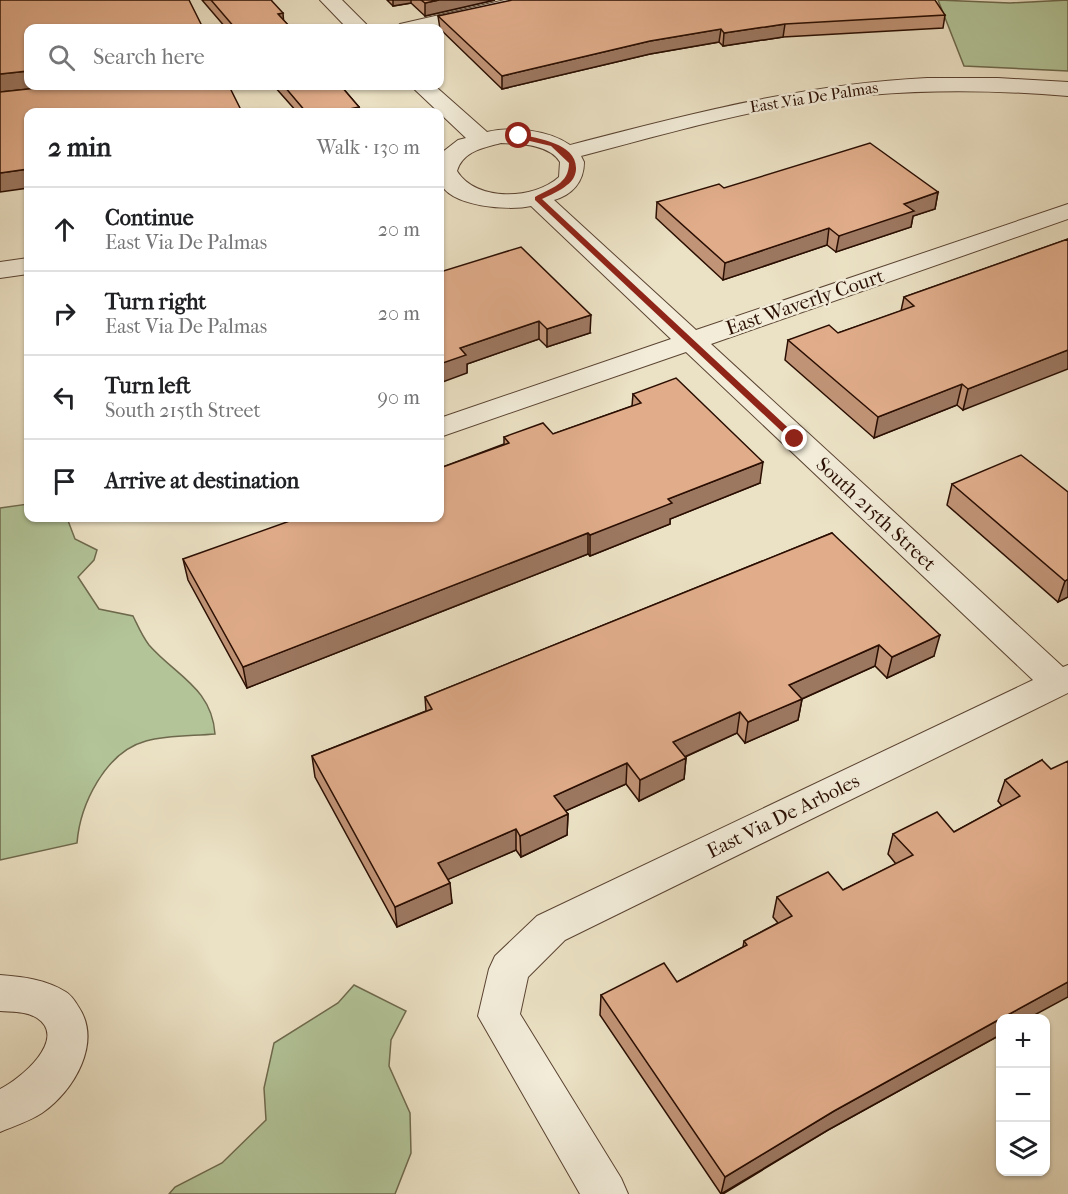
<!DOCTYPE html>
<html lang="en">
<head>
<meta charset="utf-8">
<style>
	body { margin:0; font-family:"IM FELL French Canon",serif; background:#f6f6f6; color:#202124 }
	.controls { position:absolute; right:18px; bottom:18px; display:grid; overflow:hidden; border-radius:12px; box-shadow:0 2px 4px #0004 }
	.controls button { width:54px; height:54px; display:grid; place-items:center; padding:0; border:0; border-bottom:2px solid #e0e0e0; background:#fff; color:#202124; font:30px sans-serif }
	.stop { position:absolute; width:18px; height:18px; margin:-14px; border:4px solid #8f2418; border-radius:50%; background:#fff }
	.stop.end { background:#8f2418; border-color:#fff; box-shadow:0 2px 6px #0008 }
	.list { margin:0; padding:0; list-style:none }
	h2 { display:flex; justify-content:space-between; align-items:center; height:78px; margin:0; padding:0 24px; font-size:26px }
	h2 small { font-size:20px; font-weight:400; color:#757577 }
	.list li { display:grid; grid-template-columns:39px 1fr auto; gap:18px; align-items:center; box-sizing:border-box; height:84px; padding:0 24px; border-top:2px solid #e0e0e0 }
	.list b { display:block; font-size:22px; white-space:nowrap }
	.list p { margin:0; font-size:20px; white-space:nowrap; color:#757577 }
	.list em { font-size:20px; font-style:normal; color:#757577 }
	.icon { flex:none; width:33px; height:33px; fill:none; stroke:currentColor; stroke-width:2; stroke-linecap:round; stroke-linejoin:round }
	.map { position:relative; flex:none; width:1068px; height:1194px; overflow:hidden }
	.search { position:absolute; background:#fff; box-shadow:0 2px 4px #0004; left:24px; top:24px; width:420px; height:66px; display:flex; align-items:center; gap:15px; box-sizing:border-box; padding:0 21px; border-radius:12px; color:#757577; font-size:22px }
	.panel { position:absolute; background:#fff; box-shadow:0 2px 4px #0004; left:24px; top:108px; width:420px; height:414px; border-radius:12px }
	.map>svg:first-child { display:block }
	.green { fill:#b2c498; stroke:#6e694d; stroke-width:1.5 }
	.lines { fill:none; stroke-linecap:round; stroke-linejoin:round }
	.minor-casing { stroke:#5a4332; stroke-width:2 }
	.minor { fill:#f2ecd9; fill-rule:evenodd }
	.wall { fill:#c19477; stroke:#2a0e02; stroke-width:1.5 }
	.shaded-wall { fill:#9d7861; stroke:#2a0e02; stroke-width:1.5 }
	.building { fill:#e0ac8a; stroke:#2a0e02; stroke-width:1.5 }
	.route { fill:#8f2418 }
	.labels { text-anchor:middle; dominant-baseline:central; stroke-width:5; stroke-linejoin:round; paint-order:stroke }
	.far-street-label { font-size:16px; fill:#2a0e02; stroke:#f2ecd9 }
	.street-label { font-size:20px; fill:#2a0e02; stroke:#f2ecd9 }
</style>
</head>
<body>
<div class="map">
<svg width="1068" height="1194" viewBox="0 0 1068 1194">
	<rect width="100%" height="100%" fill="#ebe1c4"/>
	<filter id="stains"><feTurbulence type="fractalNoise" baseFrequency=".00333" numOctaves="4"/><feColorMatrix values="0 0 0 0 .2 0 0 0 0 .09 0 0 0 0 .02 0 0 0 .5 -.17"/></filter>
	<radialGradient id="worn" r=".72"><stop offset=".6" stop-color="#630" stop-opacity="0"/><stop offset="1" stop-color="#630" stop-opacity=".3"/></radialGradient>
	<g class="green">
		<polygon points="938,0 1010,3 1068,0 1068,71 964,66"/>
		<path d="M28 504V518H67L75 539 97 550 94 560 78 577 99 609 133 616C138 626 142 636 149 645 175 675 212 688 215 734 193 736 167 735 146 741 105 752 80 805 77 843L0 860V508Z"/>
		<polygon points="354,985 406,1011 391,1040 389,1066 410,1113 411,1153 395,1194 169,1194 175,1187 222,1163 266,1120 264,1088 274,1043 338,1003"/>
	</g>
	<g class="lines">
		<g class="minor-casing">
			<g id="minor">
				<polygon points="320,0 342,0 370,28 347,28"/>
				<polygon points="505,0 543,0 540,4 433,28 396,28 400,24"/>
				<path d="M927 78H998L1068 82V96C973 88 879 89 785 106 716 119 649 138 581 156L584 162C584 182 572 195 554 200L696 330 1068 204V219L711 344 1063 667 1068 665V693L565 940 528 977 520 1014 621 1178 628 1194H580L478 1016 489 969 495 956 537 916 1033 680 686 352 440 437V418L671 339 531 206C510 211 449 207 440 182 437 174 440 162 440 154L458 140 466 138 411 86H435L487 132C512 126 549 130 570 145 689 114 804 84 927 78ZM501 143C520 144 549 144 560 162L559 177C534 200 476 202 457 171 463 151 483 148 501 143Z"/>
				<polygon points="28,258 28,274 0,278 0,262"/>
				<path d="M0 975C24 977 45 979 66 992 71 995 75 1001 78 1006 103 1042 74 1091 42 1113 30 1121 14 1126 0 1132V1089C19 1080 69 1039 37 1018 26 1011 12 1012 0 1011Z"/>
			</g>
		</g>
		<use href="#minor" class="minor"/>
	</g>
	<g class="wall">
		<polygon points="202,0 271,0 283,20 291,28 226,28"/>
		<polygon points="387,0 495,0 425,16 411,3 393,6"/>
		<polygon points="945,15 943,28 783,37 723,46 719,42 650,54 502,89 440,29 438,16"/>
		<polygon points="274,86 341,86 359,107 360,112 297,112"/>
		<polygon points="724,188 938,192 935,209 913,216 911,227 836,252 827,245 723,280 656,218 657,202"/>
		<polygon points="1068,239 963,410 957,405 874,438 785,360 788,340 838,333 901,311 904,297"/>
		<polygon points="440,272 590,333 547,347 539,339 467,364 467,373"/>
		<polygon points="633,394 760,483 670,519 670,524 590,556 588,554 247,688 188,580 183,559 440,518 440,468 504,444 504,437 553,434 632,406"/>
		<polygon points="952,484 1068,492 1068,597 1058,602 947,505"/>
		<polygon points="832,533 934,656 887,678 875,666 802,699 798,720 745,743 737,733 685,757 686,758 684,779 639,801 626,784 565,811 568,814 567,835 521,857 516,850 448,879 452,903 397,927 315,777 312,756 426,711 425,697"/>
		<polygon points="1042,760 1000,1018 1000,1035 828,1130 723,1194 721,1194 600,1015 601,995 677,982 743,947 744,941 778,923 773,917 777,897 843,890 896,864 888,854 893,834 954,832 1002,806 998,801 1005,780"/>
	</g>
	<g class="shaded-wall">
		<polygon points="393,0 411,0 411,3 393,6"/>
		<polygon points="439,0 495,0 425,16 425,3"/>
		<polygon points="283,13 284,26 278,14"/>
		<polygon points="785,24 783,37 723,46 724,33"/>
		<polygon points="721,29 719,42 650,54 502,89 502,76 650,41"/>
		<polygon points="28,71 28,86 59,86 0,92 0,74"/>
		<polygon points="359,107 360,112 335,112"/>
		<polygon points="28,169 28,188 0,192 0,173"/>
		<polygon points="938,192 935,209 913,216 911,227 836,252 839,236 904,204"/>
		<polygon points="829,228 827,245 723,280 725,263"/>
		<polygon points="591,315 590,333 547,347 547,329"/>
		<polygon points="539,321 539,339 467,364 467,373 440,383 440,364 460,348"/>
		<polygon points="1068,350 1068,369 963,410 968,389"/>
		<polygon points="962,384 957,405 874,438 878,417"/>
		<polygon points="763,462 760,483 670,519 670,524 590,556 590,535 668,499"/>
		<polygon points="588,533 588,554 247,688 243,667"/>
		<polygon points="1068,579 1068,597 1058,602 1065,581"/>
		<polygon points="940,635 934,656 887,678 892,657"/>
		<polygon points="879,645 875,666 786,706 789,685"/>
		<polygon points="802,699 798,720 745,743 748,722"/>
		<polygon points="740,712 737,733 671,763 673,742"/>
		<polygon points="686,758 684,779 639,801 640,780"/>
		<polygon points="627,763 626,784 554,816 554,796"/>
		<polygon points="568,814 567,835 521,857 520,836"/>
		<polygon points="516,829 516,850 440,883 438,863"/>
		<polygon points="450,883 452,903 397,927 395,907"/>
		<polygon points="1068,982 1068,997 1029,1018 1002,1018"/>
		<polygon points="1000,1019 1000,1035 828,1130 721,1194 725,1177 834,1111"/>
	</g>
	<g class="building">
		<polygon points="0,0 189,0 203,28 28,28 28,71 0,74"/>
		<polygon points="211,0 271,0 283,13 278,14 291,28 235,28"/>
		<polygon points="421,0 439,0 425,3"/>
		<polygon points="512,0 935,0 945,15 785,24 724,33 721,29 650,41 502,76 438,16"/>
		<polygon points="56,86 229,86 242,112 28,112 28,169 0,173 0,92"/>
		<polygon points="284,86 341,86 359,107 335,112 306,112"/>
		<polygon points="870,143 938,192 904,204 914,211 839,236 829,228 725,263 657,202 719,184 724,188"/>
		<polygon points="1068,239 1068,350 968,389 962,384 878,417 788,340 829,325 838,333 914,306 904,297"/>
		<polygon points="521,247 591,315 547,329 539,321 460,348 466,355 440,364 440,272"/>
		<polygon points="676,378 763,462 668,499 672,503 590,535 588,533 243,667 183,559 298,518 440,518 440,481 443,480 440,476 440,468 509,443 504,437 543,423 553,434 641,403 633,394"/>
		<polygon points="1021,455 1068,492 1068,579 1065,581 952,484"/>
		<polygon points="832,533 940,635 892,657 879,645 789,685 802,699 748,722 740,712 673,742 686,758 640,780 627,763 554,796 568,814 520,836 516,829 438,863 450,883 395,907 312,756 432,709 425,697"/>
		<polygon points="1042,760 1051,769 1068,761 1068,982 1002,1018 1000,1018 1000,1019 834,1111 725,1177 601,995 664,963 677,982 747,945 744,941 792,916 777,897 828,872 843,890 913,855 893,834 937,812 954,832 1020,796 1005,780"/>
	</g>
	<path class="route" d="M519 134C538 139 577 143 576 169 576 175 572 182 567 185 560 191 550 195 542 199L798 437V441H792L535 200V197C551 188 569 184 569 163L551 146 517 138Z"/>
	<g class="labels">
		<g class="far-street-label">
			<text transform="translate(814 97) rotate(-9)">East Via De Palmas</text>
		</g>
		<g class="street-label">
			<text transform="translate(805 302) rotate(-19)">East Waverly Court</text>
			<text transform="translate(876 514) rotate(43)">South 215th Street</text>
			<text transform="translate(783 816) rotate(-26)">East Via De Arboles</text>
		</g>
	</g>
	<rect width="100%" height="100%" filter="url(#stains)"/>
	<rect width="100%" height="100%" fill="url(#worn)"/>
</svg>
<div class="controls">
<button>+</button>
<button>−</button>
<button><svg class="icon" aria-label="layers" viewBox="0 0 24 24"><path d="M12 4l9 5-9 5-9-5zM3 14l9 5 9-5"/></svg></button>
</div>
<div class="stop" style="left:519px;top:136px"></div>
<div class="stop end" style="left:795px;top:439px"></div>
<div class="search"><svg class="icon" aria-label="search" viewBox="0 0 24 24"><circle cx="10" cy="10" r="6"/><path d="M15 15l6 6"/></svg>Search here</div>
<section class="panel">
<h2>2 min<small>Walk · 130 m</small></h2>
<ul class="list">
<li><svg class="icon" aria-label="ahead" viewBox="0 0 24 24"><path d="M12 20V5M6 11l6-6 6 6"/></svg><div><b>Continue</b><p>East Via De Palmas</p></div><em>20 m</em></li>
<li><svg class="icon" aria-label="right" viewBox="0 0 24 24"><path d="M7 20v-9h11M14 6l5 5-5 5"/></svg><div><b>Turn right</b><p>East Via De Palmas</p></div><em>20 m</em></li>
<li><svg class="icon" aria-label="left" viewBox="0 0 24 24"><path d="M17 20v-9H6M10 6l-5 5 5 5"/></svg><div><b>Turn left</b><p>South 215th Street</p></div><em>90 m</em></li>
<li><svg class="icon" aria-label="arrive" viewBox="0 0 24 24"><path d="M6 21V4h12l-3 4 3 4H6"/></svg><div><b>Arrive at destination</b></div></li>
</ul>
</section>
</div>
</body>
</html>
